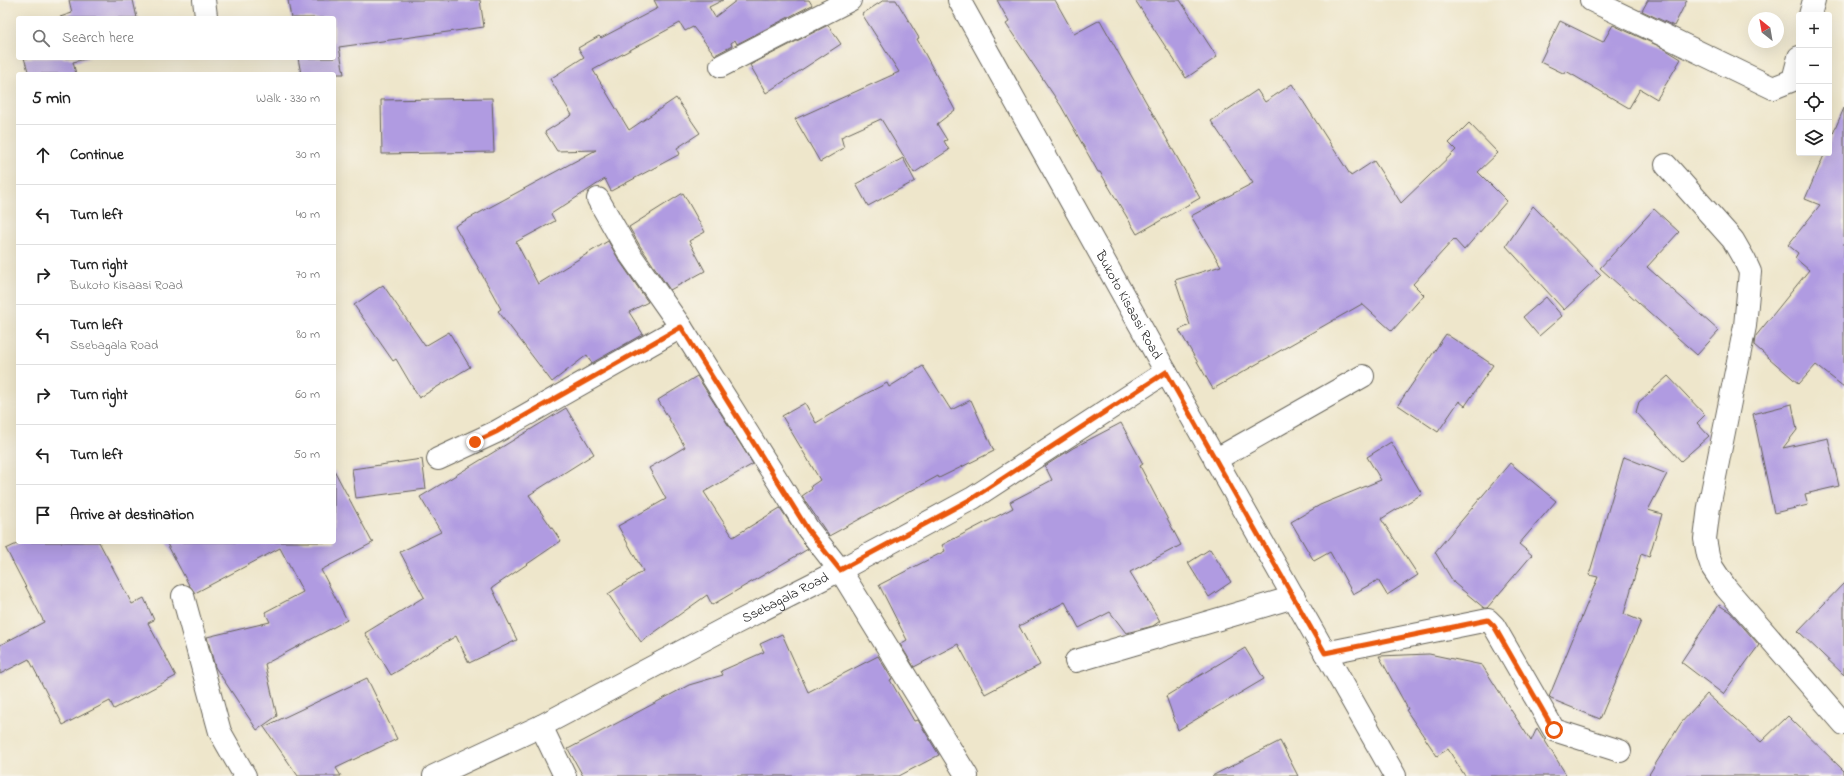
<!DOCTYPE html>
<html lang="en">
<head>
<meta charset="utf-8">
<style>
	body { margin:0; font-family:"Indie Flower",sans-serif; background:#f2f2f2; color:#222 }
	.controls { position:absolute; right:12px; top:12px; display:grid; overflow:hidden; border-radius:4px; box-shadow:0 4px 16px #0002 }
	.controls button { width:36px; height:36px; display:grid; place-items:center; padding:0; border:0; border-bottom:1px solid #e0e0e0; background:#fff; color:#222; font:20px sans-serif }
	.compass { position:absolute; left:1748px; top:12px; width:36px; height:36px; border-radius:50%; background:#fff; box-shadow:0 4px 16px #0002; rotate:329deg }
	.stop { position:absolute; width:12px; height:12px; margin:-9px; border:3px solid #ea580c; border-radius:50%; background:#fff }
	.stop.end { background:#ea580c; border-color:#fff; box-shadow:0 1px 4px #0008 }
	.list { margin:0; padding:0; list-style:none }
	h2 { display:flex; justify-content:space-between; align-items:center; height:52px; margin:0; padding:0 16px; font-size:17px }
	h2 small { font-size:13px; font-weight:400; color:#767676 }
	.list li { display:grid; grid-template-columns:26px 1fr auto; gap:12px; align-items:center; box-sizing:border-box; height:60px; padding:0 16px; border-top:1px solid #e0e0e0 }
	.list b { display:block; font-size:15px; white-space:nowrap }
	.list p { margin:0; font-size:13px; white-space:nowrap; color:#767676 }
	.list em { font-size:13px; font-style:normal; color:#767676 }
	.icon { flex:none; width:22px; height:22px; fill:none; stroke:currentColor; stroke-width:2; stroke-linecap:round; stroke-linejoin:round }
	.map { position:relative; flex:none; width:1844px; height:776px; overflow:hidden }
	.search { position:absolute; background:#fff; box-shadow:0 4px 16px #0002; left:16px; top:16px; width:320px; height:44px; display:flex; align-items:center; gap:10px; box-sizing:border-box; padding:0 14px; border-radius:4px; color:#767676; font-size:15px }
	.panel { position:absolute; background:#fff; box-shadow:0 4px 16px #0002; left:16px; top:72px; width:320px; height:472px; border-radius:4px }
	.map>svg:first-child { display:block }
	.building { fill:#b09be1 }
	.lines { fill:none; stroke-linecap:round; stroke-linejoin:round }
	.minor-casing { stroke:#666359; stroke-width:24 }
	.major-casing { stroke:#666359; stroke-width:24 }
	.minor { stroke:#fff; stroke-width:22 }
	.major { stroke:#fff; stroke-width:22 }
	.route { stroke:#ea580c; stroke-width:5 }
	.labels { text-anchor:middle; dominant-baseline:central; stroke-width:3; stroke-linejoin:round; paint-order:stroke }
	.street-label { font-size:14px; fill:#1c1c1c; stroke:#f7f3e8 }
</style>
</head>
<body>
<div class="map">
<svg width="1844" height="776" viewBox="0 0 1844 776">
	<rect width="100%" height="100%" fill="#f7f3e8"/>
	<filter id="ink" filterUnits="userSpaceOnUse"><feTurbulence type="fractalNoise" baseFrequency=".025" numOctaves="2"/><feDisplacementMap in="SourceGraphic" scale="8" xChannelSelector="R" yChannelSelector="G"/><feConvolveMatrix kernelMatrix="1 2 1 2 8 2 1 2 1" color-interpolation-filters="sRGB"/></filter>
	<filter id="wash" filterUnits="userSpaceOnUse"><feTurbulence type="fractalNoise" baseFrequency=".012" numOctaves="4" result="noise"/><feDisplacementMap in="SourceGraphic" scale="16" xChannelSelector="R" yChannelSelector="G"/><feGaussianBlur stdDeviation="0.9" result="paint"/><feColorMatrix in="noise" values="0 0 0 0 0 0 0 0 0 0 0 0 0 0 0 0 0 1.4 0 .05"/><feComposite in="paint" operator="in"/></filter>
	<g filter="url(#wash)">
		<rect width="100%" height="100%" fill="#eee6cb"/>
		<g id="blocks">
			<g class="building">
				<polygon points="69,0 133,0 137,18 57,18 72,13"/>
				<polygon points="288,0 480,0 484,27 339,47 344,74 301,74 298,58 334,58 334,18 291,18"/>
				<polygon points="654,0 723,0 709,7 715,17 737,0 809,0 812,5 737,44 735,40 731,43 732,46 715,55 693,27 685,31 680,23 593,70 629,130 676,98 700,133 677,148 680,154 611,191 605,179 551,214 555,221 516,242 538,284 608,241 619,260 648,302 629,312 643,334 592,363 587,355 552,382 498,311 501,309 455,226 596,150 557,151 545,132 572,115 550,79 584,57 578,48 599,36 601,38 658,8"/>
				<polygon points="884,0 896,0 919,38 917,39 955,110 937,124 947,140 944,141 949,150 914,173 881,119 841,137 844,148 820,162 795,119 899,72 862,14"/>
				<polygon points="997,0 1055,0 1074,34 1100,20 1200,198 1137,234 1100,172 1098,172 1061,106 1006,24 1009,22"/>
				<polygon points="1135,0 1180,0 1217,57 1186,78"/>
				<polygon points="1648,0 1687,0 1674,26 1642,11"/>
				<polygon points="1560,21 1603,42 1613,25 1663,48 1681,59 1657,99 1640,89 1629,108 1566,71 1565,74 1540,62"/>
				<polygon points="828,25 841,44 766,93 750,65"/>
				<polygon points="24,58 90,58 73,62 76,74 29,74"/>
				<polygon points="1292,84 1351,176 1374,161 1401,203 1456,150 1449,143 1469,123 1498,153 1478,172 1507,201 1464,250 1454,239 1413,284 1424,295 1392,331 1362,304 1213,389 1179,330 1190,325 1175,280 1221,266 1191,216 1253,183 1211,121 1257,90 1265,102"/>
				<polygon points="492,98 494,152 382,154 381,100"/>
				<polygon points="1844,108 1844,387 1816,365 1799,384 1754,345 1755,337 1809,270 1795,258 1798,253 1788,245 1820,205 1805,199 1825,153 1829,153 1829,143"/>
				<polygon points="903,158 915,181 868,206 856,184"/>
				<polygon points="683,193 705,232 689,241 705,271 670,290 640,246 629,227"/>
				<polygon points="1533,206 1601,275 1564,310 1506,246"/>
				<polygon points="1654,209 1679,232 1647,267 1719,331 1697,355 1600,268"/>
				<polygon points="383,285 425,346 449,332 470,367 419,398 396,359 393,361 354,305"/>
				<polygon points="1546,297 1562,316 1539,336 1523,317"/>
				<polygon points="1446,334 1493,365 1465,406 1459,401 1438,432 1398,405"/>
				<polygon points="923,366 951,410 971,400 994,451 939,478 938,476 829,536 802,496 812,489 811,486 820,480 782,416 805,403 816,423 854,400 887,383 889,387"/>
				<polygon points="697,376 753,464 704,492 733,537 780,508 808,549 712,605 707,595 641,642 608,594 643,571 618,526 666,499 649,468 685,447 658,400"/>
				<polygon points="1668,376 1705,415 1697,423 1709,436 1681,461 1636,412 1639,402"/>
				<polygon points="1792,404 1797,430 1783,448 1828,438 1839,486 1805,494 1808,505 1774,513 1753,414"/>
				<polygon points="566,408 594,454 529,495 561,541 492,588 517,640 469,663 456,636 391,675 365,633 424,597 400,552 441,532 420,497"/>
				<polygon points="1121,423 1143,464 1140,466 1181,545 1130,572 1160,621 1153,626 1126,633 1110,612 1079,628 1065,602 1019,626 1040,665 985,694 958,644 914,667 900,644 907,640 879,585 945,551 942,545 1013,508 1010,502 1052,480 1045,466 1073,448"/>
				<polygon points="1391,442 1422,494 1381,519 1418,575 1387,595 1378,580 1353,594 1330,552 1314,561 1291,522 1320,505 1381,480 1367,457"/>
				<polygon points="1624,457 1667,474 1648,510 1662,514 1649,557 1641,554 1624,614 1641,621 1600,719 1551,699 1549,697 1598,577 1589,575"/>
				<polygon points="422,459 426,489 356,498 352,469"/>
				<polygon points="1510,463 1556,501 1519,544 1532,555 1487,608 1484,608 1454,583 1435,552"/>
				<polygon points="334,470 372,542 374,542 321,570 347,620 265,664 277,716 257,730 215,667 207,637 270,622 265,612 303,592 280,548 195,593 189,585 166,542 334,542"/>
				<polygon points="21,542 99,542 132,604 144,598 154,620 148,623 176,676 114,709 110,701 63,725 29,659 0,674 0,645 44,622 6,549"/>
				<polygon points="1210,549 1231,582 1209,597 1188,563"/>
				<polygon points="1844,583 1844,675 1798,631"/>
				<polygon points="1719,605 1730,612 1759,645 1723,694 1681,662"/>
				<polygon points="782,634 808,692 878,656 892,679 890,680 914,721 918,720 939,755 899,776 583,776 568,749 689,685 723,675 721,671 764,652 760,644"/>
				<polygon points="1245,648 1264,679 1178,730 1166,696"/>
				<polygon points="1429,654 1482,665 1531,741 1537,728 1567,776 1465,776 1448,749 1437,756 1406,710 1408,709 1379,656"/>
				<polygon points="367,678 397,739 336,768 341,776 298,776 264,727"/>
				<polygon points="1707,694 1761,742 1788,716 1844,771 1844,776 1648,776 1681,723"/>
				<polygon points="1280,741 1298,776 1212,776"/>
			</g>
		</g>
	</g>
	<g filter="url(#ink)">
		<use href="#blocks" fill-opacity="0" stroke="#666359" stroke-width="1"/>
		<g class="lines">
			<g class="minor-casing">
				<g id="minor">
					<polyline points="204,0 206,16"/>
					<polyline points="1591,0 1773,88 1793,80 1799,57"/>
					<polyline points="1810,15 1814,0"/>
					<polyline points="721,66 850,0"/>
					<polyline points="1666,165 1733,240 1745,261 1750,272 1745,326 1709,507 1705,539 1708,555 1712,567 1726,588 1844,724"/>
					<polyline points="598,199 629,253 681,327 808,529 840,570 967,776"/>
					<polyline points="438,459 496,432 681,327"/>
					<polyline points="1215,460 1363,376"/>
					<polyline points="183,596 220,732 245,776"/>
					<polyline points="1325,653 1488,620 1494,626 1554,730 1620,751"/>
					<polyline points="1076,661 1294,597"/>
					<polyline points="541,726 565,776"/>
					<path id="s1" d="M434 776 541 726 724 629 840 570 973 498 1166 372"/>
				</g>
			</g>
			<g class="major-casing">
				<g id="major">
					<path id="s2" d="M959 0 1166 372 1395 776"/>
				</g>
			</g>
			<use href="#minor" class="minor"/>
			<use href="#major" class="major"/>
		</g>
	</g>
	<g class="lines" filter="url(#ink)">
		<polyline class="route" points="475,442 496,432 681,327 808,530 840,570 973,498 1166,372 1325,653 1488,620 1494,626 1554,730"/>
	</g>
	<g class="labels">
		<g class="street-label">
			<text stroke="none"><textPath href="#s2" startOffset="349">Bukoto Kisaasi Road</textPath></text>
			<text stroke="none"><textPath href="#s1" startOffset="394">Ssebagala Road</textPath></text>
		</g>
	</g>
</svg>
<div class="controls">
<button>+</button>
<button>−</button>
<button><svg class="icon" aria-label="locate" viewBox="0 0 24 24"><circle cx="12" cy="12" r="6"/><path d="M12 2v4M12 18v4M2 12h4M18 12h4"/></svg></button>
<button><svg class="icon" aria-label="layers" viewBox="0 0 24 24"><path d="M12 4l9 5-9 5-9-5zM3 14l9 5 9-5"/></svg></button>
</div>
<svg class="compass" viewBox="-18 -18 36 36"><path d="M0-13l5 13h-10z" fill="#e53935"/><path d="M0 13l5-13h-10z" fill="#767676"/></svg>
<div class="stop" style="left:1554px;top:730px"></div>
<div class="stop end" style="left:475px;top:442px"></div>
<div class="search"><svg class="icon" aria-label="search" viewBox="0 0 24 24"><circle cx="10" cy="10" r="6"/><path d="M15 15l6 6"/></svg>Search here</div>
<section class="panel">
<h2>5 min<small>Walk · 330 m</small></h2>
<ul class="list">
<li><svg class="icon" aria-label="ahead" viewBox="0 0 24 24"><path d="M12 20V5M6 11l6-6 6 6"/></svg><div><b>Continue</b></div><em>30 m</em></li>
<li><svg class="icon" aria-label="left" viewBox="0 0 24 24"><path d="M17 20v-9H6M10 6l-5 5 5 5"/></svg><div><b>Turn left</b></div><em>40 m</em></li>
<li><svg class="icon" aria-label="right" viewBox="0 0 24 24"><path d="M7 20v-9h11M14 6l5 5-5 5"/></svg><div><b>Turn right</b><p>Bukoto Kisaasi Road</p></div><em>70 m</em></li>
<li><svg class="icon" aria-label="left" viewBox="0 0 24 24"><path d="M17 20v-9H6M10 6l-5 5 5 5"/></svg><div><b>Turn left</b><p>Ssebagala Road</p></div><em>80 m</em></li>
<li><svg class="icon" aria-label="right" viewBox="0 0 24 24"><path d="M7 20v-9h11M14 6l5 5-5 5"/></svg><div><b>Turn right</b></div><em>60 m</em></li>
<li><svg class="icon" aria-label="left" viewBox="0 0 24 24"><path d="M17 20v-9H6M10 6l-5 5 5 5"/></svg><div><b>Turn left</b></div><em>50 m</em></li>
<li><svg class="icon" aria-label="arrive" viewBox="0 0 24 24"><path d="M6 21V4h12l-3 4 3 4H6"/></svg><div><b>Arrive at destination</b></div></li>
</ul>
</section>
</div>
</body>
</html>
